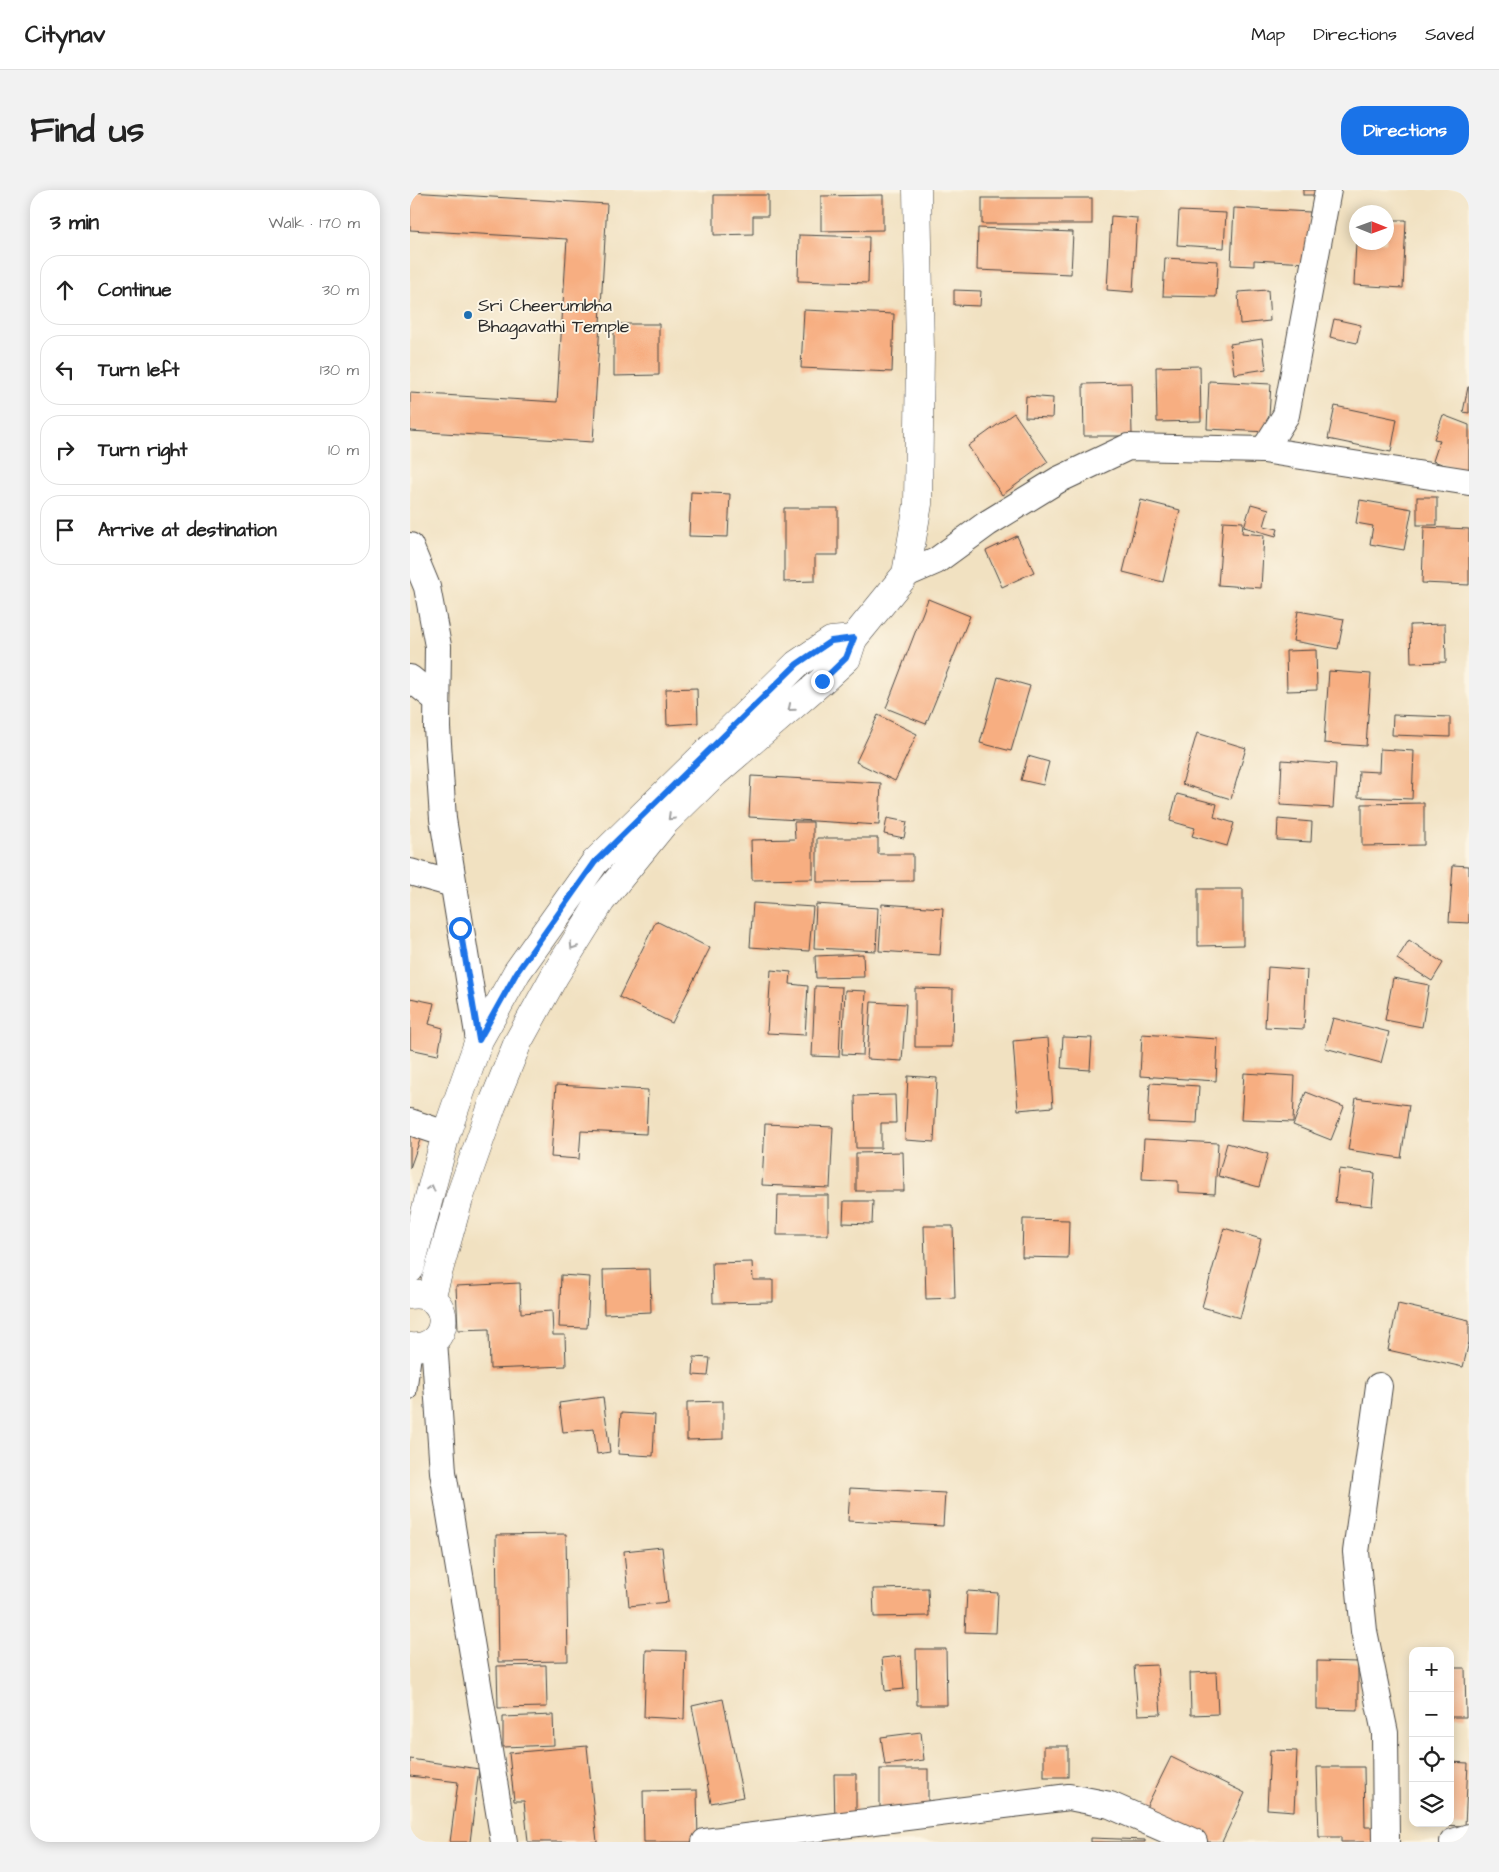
<!DOCTYPE html>
<html lang="en">
<head>
<meta charset="utf-8">
<style>
	body { margin:0; font-family:"Architects Daughter",sans-serif; background:#f2f2f2; color:#222 }
	.controls { position:absolute; right:15px; bottom:15px; display:grid; overflow:hidden; border-radius:10px; box-shadow:0 2px 12px #0003 }
	.controls button { width:45px; height:45px; display:grid; place-items:center; padding:0; border:0; border-bottom:1px solid #e0e0e0; background:#fff; color:#222; font:25px sans-serif }
	.compass { position:absolute; left:939px; top:15px; width:45px; height:45px; border-radius:50%; background:#fff; box-shadow:0 2px 12px #0003; rotate:91deg }
	.stop { position:absolute; width:15px; height:15px; margin:-11px; border:4px solid #1a73e8; border-radius:50%; background:#fff }
	.stop.end { background:#1a73e8; border-color:#fff; box-shadow:0 1px 5px #0008 }
	.list { margin:0; padding:0; list-style:none }
	h2 { display:flex; justify-content:space-between; align-items:center; height:65px; margin:0; padding:0 20px; font-size:21px }
	h2 small { font-size:16px; font-weight:400; color:#767676 }
	.list li { display:grid; grid-template-columns:32px 1fr auto; gap:15px; align-items:center; box-sizing:border-box; height:70px; margin:0 10px 10px; padding:0 10px; border:1px solid #e0e0e0; border-radius:20px }
	.list b { display:block; font-size:19px; white-space:nowrap }
	.list em { font-size:16px; font-style:normal; color:#767676 }
	.icon { flex:none; width:28px; height:28px; fill:none; stroke:currentColor; stroke-width:2; stroke-linecap:round; stroke-linejoin:round }
	.map { position:relative; flex:none; width:1059px; height:1652px; overflow:hidden; border-radius:20px }
	header { display:flex; align-items:center; gap:30px; box-sizing:border-box; height:70px; padding:0 25px; background:#fff; border-bottom:1px solid #e0e0e0 }
	header strong { font-size:24px }
	nav { display:flex; gap:28px; margin-inline-start:auto; font-size:18px }
	.intro { display:flex; align-items:center; justify-content:space-between; box-sizing:border-box; height:120px; padding:0 30px }
	h1 { margin:0; font-size:35px }
	.button { padding:12px 22px; border-radius:20px; background:#1a73e8; color:#fff; font-size:18px; font-weight:700 }
	main { display:flex; gap:30px; padding:0 30px }
	aside { flex:1; background:#fff; border-radius:20px; box-shadow:0 2px 12px #0003 }
	.map>svg:first-child { display:block }
	.building { fill:#f7ae81 }
	.lines { fill:none; stroke-linecap:round; stroke-linejoin:round }
	.lane-casing { stroke:#494642; stroke-width:14 }
	.street-casing { stroke:#494642; stroke-width:28 }
	.secondary-casing { stroke:#494642; stroke-width:29 }
	.lane { stroke:#fff; stroke-width:12 }
	.street { stroke:#fff; stroke-width:26 }
	.secondary { stroke:#fff; stroke-width:28 }
	.oneway { stroke:#a0a0a0 }
	.route { stroke:#1a73e8; stroke-width:6 }
	.poi-dot { fill:#1f6fb2; stroke:#fcf5e5; stroke-width:2 }
	.labels { text-anchor:middle; dominant-baseline:central; stroke-width:4; stroke-linejoin:round; paint-order:stroke }
	.poi-label { font-size:18px; fill:#2b2b2b; stroke:#fcf5e5; text-anchor:start }
</style>
</head>
<body>
<header>
<strong>Citynav</strong>
<nav><a>Map</a><a>Directions</a><a>Saved</a></nav>
</header>
<div class="intro"><h1>Find us</h1><a class="button">Directions</a></div>
<main>
<aside>
<h2>3 min<small>Walk · 170 m</small></h2>
<ul class="list">
<li><svg class="icon" aria-label="ahead" viewBox="0 0 24 24"><path d="M12 20V5M6 11l6-6 6 6"/></svg><div><b>Continue</b></div><em>30 m</em></li>
<li><svg class="icon" aria-label="left" viewBox="0 0 24 24"><path d="M17 20v-9H6M10 6l-5 5 5 5"/></svg><div><b>Turn left</b></div><em>130 m</em></li>
<li><svg class="icon" aria-label="right" viewBox="0 0 24 24"><path d="M7 20v-9h11M14 6l5 5-5 5"/></svg><div><b>Turn right</b></div><em>10 m</em></li>
<li><svg class="icon" aria-label="arrive" viewBox="0 0 24 24"><path d="M6 21V4h12l-3 4 3 4H6"/></svg><div><b>Arrive at destination</b></div></li>
</ul>
</aside>
<div class="map">
<svg width="1059" height="1652" viewBox="0 0 1059 1652">
	<rect width="100%" height="100%" fill="#fcf5e5"/>
	<filter id="ink" filterUnits="userSpaceOnUse"><feTurbulence type="fractalNoise" baseFrequency=".02" numOctaves="2"/><feDisplacementMap in="SourceGraphic" scale="10" xChannelSelector="R" yChannelSelector="G"/><feConvolveMatrix kernelMatrix="1 2 1 2 8 2 1 2 1" color-interpolation-filters="sRGB"/></filter>
	<filter id="wash" filterUnits="userSpaceOnUse"><feTurbulence type="fractalNoise" baseFrequency=".0096" numOctaves="4" result="noise"/><feDisplacementMap in="SourceGraphic" scale="20" xChannelSelector="R" yChannelSelector="G"/><feGaussianBlur stdDeviation="1.12" result="paint"/><feColorMatrix in="noise" values="0 0 0 0 0 0 0 0 0 0 0 0 0 0 0 0 0 1.4 0 .05"/><feComposite in="paint" operator="in"/></filter>
	<g filter="url(#wash)">
		<rect width="100%" height="100%" fill="#f1e1c1"/>
		<g id="blocks">
			<g class="building">
				<rect x="893" y="0" width="26" height="5"/>
				<polygon points="0,2 197,14 183,252 0,241 0,203 147,212 157,49 0,40"/>
				<polygon points="304,5 358,5 358,26 343,26 343,44 304,45"/>
				<polygon points="473,5 473,40 411,41 411,6"/>
				<rect x="572" y="8" width="110" height="26"/>
				<polygon points="824,18 900,22 897,73 844,70 844,76 821,75"/>
				<polygon points="769,21 816,23 814,58 767,55"/>
				<polygon points="701,26 727,28 723,102 697,100"/>
				<polygon points="976,30 996,30 993,98 944,95 946,52 976,52"/>
				<polygon points="568,38 663,42 661,84 567,80"/>
				<polygon points="389,45 459,47 458,93 388,91"/>
				<polygon points="755,68 808,71 806,107 753,106"/>
				<polygon points="544,100 571,101 570,116 544,115"/>
				<polygon points="858,100 860,131 830,134 828,102"/>
				<polygon points="394,120 484,124 482,182 391,178"/>
				<polygon points="924,129 951,135 947,153 920,147"/>
				<polygon points="204,134 249,134 249,185 204,186"/>
				<polygon points="852,149 856,179 824,184 820,154"/>
				<polygon points="790,176 791,231 747,232 746,177"/>
				<polygon points="799,191 861,194 858,242 797,239"/>
				<polygon points="721,193 722,246 674,246 673,194"/>
				<polygon points="1058,197 1059,197 1059,223 1053,222"/>
				<polygon points="616,206 643,208 642,228 615,227"/>
				<polygon points="925,216 987,229 981,262 918,249"/>
				<polygon points="604,223 638,272 592,305 558,256"/>
				<polygon points="1033,225 1059,235 1059,283 1023,271 1030,250 1024,249"/>
				<polygon points="281,302 320,304 318,347 279,346"/>
				<rect x="1007" y="307" width="20" height="28"/>
				<polygon points="731,310 770,320 753,392 713,382"/>
				<polygon points="950,310 1002,319 994,360 960,354 963,336 946,333"/>
				<polygon points="841,314 859,319 854,336 868,339 866,346 834,337"/>
				<polygon points="374,318 428,318 428,365 405,365 405,391 374,392"/>
				<polygon points="813,331 833,332 832,343 854,345 851,398 808,395"/>
				<polygon points="1014,337 1059,339 1059,395 1012,393"/>
				<polygon points="607,346 624,382 592,397 576,361"/>
				<polygon points="518,409 560,426 516,534 476,518"/>
				<polygon points="888,421 934,429 928,459 883,451"/>
				<polygon points="1035,434 1036,472 1001,473 1000,435"/>
				<polygon points="906,460 907,500 877,501 876,461"/>
				<polygon points="919,481 961,484 956,556 914,553"/>
				<polygon points="588,487 620,496 601,561 570,553"/>
				<polygon points="287,498 288,533 257,535 256,499"/>
				<polygon points="468,525 507,544 485,591 446,572"/>
				<polygon points="983,525 1040,527 1040,547 982,545"/>
				<polygon points="787,543 836,558 821,609 772,594"/>
				<polygon points="970,559 1004,561 1002,609 948,607 949,581 969,582"/>
				<polygon points="618,566 639,572 633,595 611,590"/>
				<polygon points="872,570 926,574 923,618 870,615"/>
				<polygon points="341,586 471,593 469,635 339,627"/>
				<polygon points="767,604 807,614 804,627 824,633 817,656 782,646 785,638 760,631"/>
				<polygon points="1014,613 1014,655 952,656 952,614"/>
				<polygon points="477,628 497,632 494,648 474,644"/>
				<polygon points="868,629 902,632 901,652 867,650"/>
				<polygon points="384,632 403,632 403,689 342,690 341,650 385,649"/>
				<polygon points="407,648 468,648 468,664 503,664 503,691 407,692"/>
				<polygon points="1043,675 1059,676 1059,733 1039,732"/>
				<polygon points="788,699 833,699 833,755 788,756"/>
				<polygon points="343,713 403,717 399,761 340,757"/>
				<polygon points="406,714 468,718 466,761 404,758"/>
				<polygon points="472,714 533,718 530,765 469,761"/>
				<polygon points="246,731 300,758 262,833 209,807"/>
				<polygon points="999,750 1033,773 1022,791 987,769"/>
				<polygon points="453,764 454,787 406,788 405,766"/>
				<polygon points="858,777 897,780 894,839 855,837"/>
				<polygon points="361,780 381,782 380,794 398,796 395,845 357,843"/>
				<polygon points="983,788 1019,795 1012,837 975,830"/>
				<polygon points="405,796 432,797 429,867 402,866"/>
				<polygon points="505,798 543,799 542,857 505,857"/>
				<polygon points="435,800 456,801 453,865 432,864"/>
				<polygon points="0,808 24,813 19,834 33,838 28,865 0,859"/>
				<polygon points="461,812 496,814 492,871 457,869"/>
				<polygon points="923,828 979,842 971,873 915,858"/>
				<polygon points="732,844 808,849 806,891 730,886"/>
				<polygon points="653,847 682,848 680,880 651,878"/>
				<polygon points="638,848 643,917 608,920 603,851"/>
				<polygon points="834,883 885,886 883,932 831,930"/>
				<polygon points="498,886 527,888 524,952 495,950"/>
				<polygon points="740,893 789,896 787,934 738,932"/>
				<polygon points="146,895 238,900 236,944 171,941 169,969 141,967"/>
				<polygon points="896,902 934,917 921,950 883,935"/>
				<polygon points="485,905 486,933 471,933 471,958 446,958 445,906"/>
				<polygon points="946,908 999,915 991,968 938,960"/>
				<polygon points="355,934 423,937 420,998 352,995"/>
				<polygon points="0,943 11,947 0,978"/>
				<polygon points="734,949 808,953 805,1004 768,1002 768,991 732,989"/>
				<polygon points="817,953 858,964 849,997 808,986"/>
				<polygon points="493,962 494,1001 446,1001 446,963"/>
				<polygon points="929,979 965,983 962,1016 925,1012"/>
				<polygon points="368,1005 418,1005 418,1045 367,1045"/>
				<polygon points="434,1011 463,1011 462,1034 433,1033"/>
				<polygon points="613,1029 659,1030 658,1068 612,1067"/>
				<polygon points="514,1036 543,1036 545,1108 516,1109"/>
				<polygon points="814,1038 851,1049 830,1128 792,1117"/>
				<polygon points="342,1072 343,1090 363,1090 363,1112 303,1113 302,1073"/>
				<polygon points="240,1079 241,1122 194,1124 193,1080"/>
				<polygon points="151,1085 180,1087 177,1138 149,1137"/>
				<polygon points="110,1093 111,1123 142,1121 143,1145 155,1145 156,1176 80,1179 79,1139 48,1140 46,1096"/>
				<polygon points="988,1114 1059,1130 1059,1152 1053,1177 978,1160"/>
				<polygon points="284,1167 300,1168 298,1186 283,1185"/>
				<polygon points="193,1207 200,1262 187,1264 184,1239 153,1242 149,1213"/>
				<polygon points="313,1211 313,1249 277,1250 277,1212"/>
				<polygon points="211,1223 245,1225 243,1266 208,1264"/>
				<polygon points="440,1298 535,1303 533,1336 438,1331"/>
				<polygon points="156,1344 158,1471 88,1472 86,1345"/>
				<polygon points="252,1357 258,1412 219,1416 214,1361"/>
				<polygon points="518,1398 519,1426 464,1427 463,1399"/>
				<polygon points="557,1401 588,1403 586,1443 555,1442"/>
				<polygon points="506,1459 536,1459 537,1515 507,1515"/>
				<polygon points="236,1460 276,1461 274,1529 234,1527"/>
				<polygon points="491,1466 494,1499 475,1501 472,1468"/>
				<polygon points="907,1471 948,1472 948,1520 907,1519"/>
				<polygon points="136,1475 137,1517 88,1518 87,1476"/>
				<polygon points="747,1475 751,1524 728,1525 724,1476"/>
				<polygon points="1040,1478 1055,1478 1056,1527 1040,1527"/>
				<polygon points="806,1482 808,1524 781,1525 780,1483"/>
				<polygon points="313,1509 333,1607 301,1613 282,1516"/>
				<polygon points="143,1525 144,1555 93,1557 93,1527"/>
				<polygon points="511,1542 514,1570 475,1575 471,1547"/>
				<polygon points="177,1556 187,1652 118,1652 114,1611 104,1611 99,1563"/>
				<rect x="634" y="1556" width="24" height="31"/>
				<polygon points="860,1560 887,1561 884,1621 857,1619"/>
				<polygon points="761,1567 835,1603 812,1652 791,1652 733,1624"/>
				<polygon points="0,1569 69,1579 60,1652 40,1652 48,1592 0,1586"/>
				<polygon points="1040,1572 1058,1573 1055,1636 1029,1635 1029,1633 1040,1633"/>
				<polygon points="907,1577 954,1577 955,1637 974,1637 974,1652 931,1652 931,1647 909,1647"/>
				<rect x="470" y="1579" width="48" height="43"/>
				<polygon points="424,1584 446,1584 446,1636 425,1636"/>
				<polygon points="287,1600 288,1652 234,1652 233,1601"/>
				<polygon points="681,1648 735,1650 735,1652 681,1652"/>
			</g>
		</g>
	</g>
	<g filter="url(#ink)">
		<use href="#blocks" fill-opacity="0" stroke="#494642" stroke-width="1"/>
		<g class="lines">
			<g class="lane-casing">
				<polyline id="lane" points="0,1203 6,1157"/>
			</g>
			<g class="street-casing">
				<g id="street">
					<polyline points="854,260 1059,292"/>
					<polyline points="0,356 17,397 28,456 27,538 33,629 69,850"/>
					<polyline points="496,384 526,371 578,333 648,290 718,257 854,260 876,225 918,0"/>
					<polyline points="0,488 27,510"/>
					<polyline points="0,682 43,694"/>
					<polyline points="0,932 36,944"/>
					<polyline points="24,1150 33,1282 94,1652"/>
					<polyline points="969,1196 946,1362 954,1441 975,1543 976,1652"/>
					<polyline points="295,1652 659,1607 700,1615 784,1652"/>
					<polyline points="1043,1652 1059,1647"/>
				</g>
			</g>
			<g class="secondary-casing">
				<g id="secondary">
					<polyline points="443,449 496,384 508,314 510,161 507,0"/>
					<polyline points="0,1079 36,944 69,850 107,782 185,672 387,474 421,451 443,449 437,468 412,491 305,583 255,632 191,711 145,785 108,852 82,916 49,1009 21,1108"/>
					<path d="M0 1105C43 1099 44 1161 0 1157"/>
				</g>
			</g>
			<use href="#lane" class="lane"/>
			<use href="#street" class="street"/>
			<use href="#secondary" class="secondary"/>
		</g>
		<defs><path id="oneway-chevron" d="M-2-3.5L2.5 0L-2 3.5" fill="none" stroke-width="1.6" stroke-linecap="round" stroke-linejoin="round" transform="scale(1.25)"/></defs>
		<g class="oneway">
			<use href="#oneway-chevron" transform="translate(381 518) rotate(140)"/>
			<use href="#oneway-chevron" transform="translate(261 627) rotate(136)"/>
			<use href="#oneway-chevron" transform="translate(163 756) rotate(122)"/>
			<use href="#oneway-chevron" transform="translate(21 998) rotate(-75)"/>
		</g>
	</g>
	<g class="lines" filter="url(#ink)">
		<polyline class="route" points="50,738 69,850 107,782 185,672 387,474 421,451 444,448 436,468 412,491"/>
	</g>
	<circle class="poi-dot" cx="58" cy="125" r="5"/>
	<g class="labels">
		<g class="poi-label">
			<text x="68" y="115">Sri Cheerumbha<tspan x="68" dy="21">Bhagavathi Temple</tspan></text>
		</g>
	</g>
</svg>
<div class="controls">
<button>+</button>
<button>−</button>
<button><svg class="icon" aria-label="locate" viewBox="0 0 24 24"><circle cx="12" cy="12" r="6"/><path d="M12 2v4M12 18v4M2 12h4M18 12h4"/></svg></button>
<button><svg class="icon" aria-label="layers" viewBox="0 0 24 24"><path d="M12 4l9 5-9 5-9-5zM3 14l9 5 9-5"/></svg></button>
</div>
<svg class="compass" viewBox="-18 -18 36 36"><path d="M0-13l5 13h-10z" fill="#e53935"/><path d="M0 13l5-13h-10z" fill="#767676"/></svg>
<div class="stop" style="left:50px;top:738px"></div>
<div class="stop end" style="left:412px;top:491px"></div>
</div>
</main>
</body>
</html>
